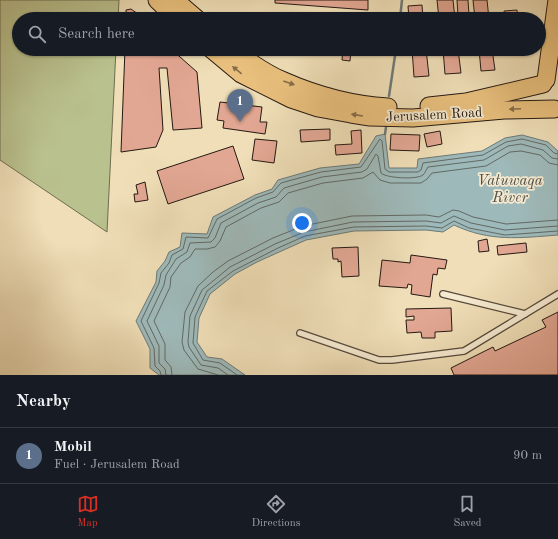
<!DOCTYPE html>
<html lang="en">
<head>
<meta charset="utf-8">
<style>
	body { margin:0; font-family:"Old Standard TT",serif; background:#20242c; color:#f1f3f6 }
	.you { position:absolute; left:302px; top:223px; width:14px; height:14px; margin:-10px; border:3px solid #fff; border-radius:50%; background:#1a73e8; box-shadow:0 0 0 6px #1a73e833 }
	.badge { display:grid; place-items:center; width:26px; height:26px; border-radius:50%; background:#d93025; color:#fff; font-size:13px; font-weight:700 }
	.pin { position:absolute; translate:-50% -33px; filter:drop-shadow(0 1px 2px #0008) }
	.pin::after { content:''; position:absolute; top:21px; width:14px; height:12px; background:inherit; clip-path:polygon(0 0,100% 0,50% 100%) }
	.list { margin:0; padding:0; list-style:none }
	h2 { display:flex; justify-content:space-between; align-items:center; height:52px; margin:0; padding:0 16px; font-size:17px }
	h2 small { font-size:13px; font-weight:400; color:#9ea1a6 }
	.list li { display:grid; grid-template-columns:26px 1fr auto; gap:12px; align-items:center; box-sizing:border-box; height:56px; padding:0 16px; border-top:1px solid #363941 }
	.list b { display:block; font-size:15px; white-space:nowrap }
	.list p { margin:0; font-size:13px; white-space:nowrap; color:#9ea1a6 }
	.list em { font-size:13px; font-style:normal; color:#9ea1a6 }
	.icon { flex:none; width:22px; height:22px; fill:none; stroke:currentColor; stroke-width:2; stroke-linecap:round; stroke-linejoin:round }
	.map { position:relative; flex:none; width:558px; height:375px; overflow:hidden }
	.search { position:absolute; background:#171b24; box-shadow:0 1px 3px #0004; left:12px; right:12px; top:12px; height:44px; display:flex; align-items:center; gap:10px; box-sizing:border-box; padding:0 14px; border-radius:22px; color:#9ea1a6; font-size:15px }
	.sheet { height:108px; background:#171b24 }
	nav { display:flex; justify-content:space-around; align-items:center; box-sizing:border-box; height:56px; border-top:1px solid #363941; background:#171b24; font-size:11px; color:#9ea1a6 }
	nav a { display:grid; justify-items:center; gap:2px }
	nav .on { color:#d93025 }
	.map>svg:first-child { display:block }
	.green { fill:#b9c18e; stroke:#6e6d50 }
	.water { fill:#9eb9b9; stroke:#6d7977 }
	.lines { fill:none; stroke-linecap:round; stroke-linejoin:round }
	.shore { stroke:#616966; stroke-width:1 }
	.stream { stroke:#6d7977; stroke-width:2.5 }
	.building { fill:#e2a793; stroke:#241913 }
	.lane-casing { stroke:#574a3c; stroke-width:8 }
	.primary-casing { stroke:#241913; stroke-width:19 }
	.lane { stroke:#f5ead0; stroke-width:5.5 }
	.primary { stroke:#e8bf7c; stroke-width:17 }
	.oneway { fill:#866c48 }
	.labels { text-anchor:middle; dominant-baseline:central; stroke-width:3.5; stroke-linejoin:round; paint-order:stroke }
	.street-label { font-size:14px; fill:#241913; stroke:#f5ead0 }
	.water-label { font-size:15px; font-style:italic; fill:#4f514d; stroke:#f5ead0 }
</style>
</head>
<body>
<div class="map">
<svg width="558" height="375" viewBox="0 0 558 375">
	<rect width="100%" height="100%" fill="#efdeb7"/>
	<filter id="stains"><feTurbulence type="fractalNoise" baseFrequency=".005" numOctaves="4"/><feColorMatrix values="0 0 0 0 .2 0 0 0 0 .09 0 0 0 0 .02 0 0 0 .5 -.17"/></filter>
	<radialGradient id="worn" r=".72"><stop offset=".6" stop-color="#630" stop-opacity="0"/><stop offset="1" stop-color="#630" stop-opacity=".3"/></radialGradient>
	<polygon class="green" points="0,0 119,0 118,19 19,19 19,49 116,49 107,232 0,160"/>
	<path class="water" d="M385 134 389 168H417L418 159 482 151 505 138 522 135 548 142 558 151V235C520 238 490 242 454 225L443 232 426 230 354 231 306 240 257 262 235 274 210 294 199 318 197 342 207 357 222 359 245 375H159L150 368V349L136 321 156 282 157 271 165 261 169 252 180 247 182 233 207 234 213 217 255 195 272 189 278 180 320 168 359 164 376 136Z"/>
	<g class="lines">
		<g class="shore">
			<polyline points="161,375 160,371 155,366 154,348 141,321 159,283 161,273 169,263 172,255 183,249 186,237 208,238 217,219 256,198 273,192 281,183 321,172 361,167 380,139 382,141 385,169 389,172 418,172 421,170 423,163 483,155 506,142 522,139 546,145 554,153 558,154"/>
			<path d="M166 375 165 369 159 363V346L147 321 164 285 166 275 176 259 187 252 190 243 211 242 215 238 221 223 258 203 276 197 284 188 322 177 362 172 367 169 376 154 378 156 381 173C386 178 416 180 423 175 425 173 426 170 428 167L484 160 508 146 521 144 543 150 552 158 558 159"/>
			<polyline points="172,375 171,367 165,360 165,344 154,321 170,287 171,277 181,263 190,257 195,249 207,249 215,247 220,241 226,227 261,208 279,202 288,193 323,183 363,178 373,172 380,180 390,183 421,183 427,179 432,173 486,166 510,152 521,151 540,155 549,163 558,165"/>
			<polyline points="218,375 198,369 184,350 182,342 185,312 198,286 213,272 228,261 273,238 303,226 352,216 426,215 439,217 453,210 459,211 473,217 506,224 558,220"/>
			<polyline points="228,375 218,368 201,365 189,347 188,342 190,316 202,290 230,267 275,244 304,232 353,222 426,221 441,223 454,216 471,223 505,230 558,226"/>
			<polyline points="237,375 220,363 203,360 193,343 195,317 207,291 233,271 278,248 305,236 354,227 426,226 442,228 454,221 469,228 505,235 558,231"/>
		</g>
		<g class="stream">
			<polyline points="400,19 402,0"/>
			<polyline points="389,96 396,49"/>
			<polyline points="385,134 386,127"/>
		</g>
	</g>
	<g class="building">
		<polygon points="275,0 368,0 368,10 275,3"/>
		<polygon points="437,0 453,0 455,19 439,19"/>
		<polygon points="457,0 468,0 469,15 458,16"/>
		<polygon points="473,0 487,0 489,19 475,19"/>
		<polygon points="422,5 423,19 409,19 408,6"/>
		<polygon points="131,9 145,19 126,19 126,10"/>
		<polygon points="517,10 518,19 505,19 504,11"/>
		<polygon points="125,49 171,49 197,72 202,128 173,130 167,68 159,68 163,130 156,147 121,152"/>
		<polygon points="343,49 351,49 350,61 342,60"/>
		<polygon points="412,49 426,49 429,76 414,77"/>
		<polygon points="443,49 458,49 461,73 445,74"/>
		<polygon points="479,49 492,49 495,70 481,71"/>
		<polygon points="220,102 262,107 260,122 267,122 265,134 223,128 224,121 217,120"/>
		<polygon points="330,129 330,140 301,142 300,130"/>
		<polygon points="361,130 362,153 336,155 335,145 352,144 351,131"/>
		<polygon points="440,131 442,144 427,147 424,134"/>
		<polygon points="391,134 420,135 419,151 390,150"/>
		<polygon points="255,139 277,141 274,163 252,160"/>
		<polygon points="233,146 244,179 168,204 157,171"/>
		<polygon points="145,182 148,200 135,202 134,194 138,194 136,185"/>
		<polygon points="487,239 489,251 479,252 478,241"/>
		<polygon points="526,243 527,252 498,255 497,246"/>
		<polygon points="358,247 359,276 342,277 341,261 338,262 338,259 333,259 332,248"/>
		<polygon points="411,255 447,260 445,269 438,268 437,275 433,274 430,297 411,294 412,285 408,284 407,288 379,286 382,260 410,263"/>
		<polygon points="451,308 452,331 435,332 435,338 422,338 421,332 407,333 406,320 414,320 414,316 406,317 406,309"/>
		<polygon points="558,312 558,375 454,375 451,368 493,347 495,351 546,327 542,320"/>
	</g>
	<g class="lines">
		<g class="lane-casing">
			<g id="lane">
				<polyline points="443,294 525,314"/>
				<polyline points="300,333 379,360 392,360 464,351 558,294"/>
			</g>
		</g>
		<g class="primary-casing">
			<g id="primary">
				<polyline points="157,0 177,19"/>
				<polyline points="175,0 197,19"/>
				<polyline points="211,49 241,74 291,99 318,108 351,114 370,117 413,118 504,110 554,109"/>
				<path d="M231 49C248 60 265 74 284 81 316 95 354 105 388 107"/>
				<polyline points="546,80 557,0"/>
				<polyline points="429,106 466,102 543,84"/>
			</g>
		</g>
		<use href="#lane" class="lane"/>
		<use href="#primary" class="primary"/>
	</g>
	<defs><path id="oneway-solid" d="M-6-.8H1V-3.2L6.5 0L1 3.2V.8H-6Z"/></defs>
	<g class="oneway">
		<use href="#oneway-solid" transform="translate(237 70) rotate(-141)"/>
		<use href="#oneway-solid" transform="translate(289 83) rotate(19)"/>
		<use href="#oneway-solid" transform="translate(515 109) rotate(177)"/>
		<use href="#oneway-solid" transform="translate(357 115) rotate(-171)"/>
	</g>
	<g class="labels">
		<g class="street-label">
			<text transform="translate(434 115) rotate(-3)">Jerusalem Road</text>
		</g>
		<g class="water-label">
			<text x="510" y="181">Vatuwaqa<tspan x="510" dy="17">River</tspan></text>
		</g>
	</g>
	<rect width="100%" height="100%" filter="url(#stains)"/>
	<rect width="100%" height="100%" fill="url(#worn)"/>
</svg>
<div class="you"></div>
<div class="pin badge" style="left:240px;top:122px;background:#5c6f8a">1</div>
<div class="search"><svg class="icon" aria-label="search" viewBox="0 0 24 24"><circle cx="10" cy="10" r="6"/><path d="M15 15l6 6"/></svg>Search here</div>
</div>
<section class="sheet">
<h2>Nearby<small></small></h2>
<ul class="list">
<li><span class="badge" style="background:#5c6f8a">1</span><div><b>Mobil</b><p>Fuel · Jerusalem Road</p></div><em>90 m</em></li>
</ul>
</section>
<nav>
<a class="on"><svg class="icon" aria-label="map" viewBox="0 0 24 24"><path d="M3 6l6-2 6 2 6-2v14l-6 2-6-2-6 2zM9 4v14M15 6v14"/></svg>Map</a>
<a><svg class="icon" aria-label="directions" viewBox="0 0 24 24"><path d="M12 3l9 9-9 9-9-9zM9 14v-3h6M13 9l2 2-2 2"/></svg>Directions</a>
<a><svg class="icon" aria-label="saved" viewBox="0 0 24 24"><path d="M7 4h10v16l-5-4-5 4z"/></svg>Saved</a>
</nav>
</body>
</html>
